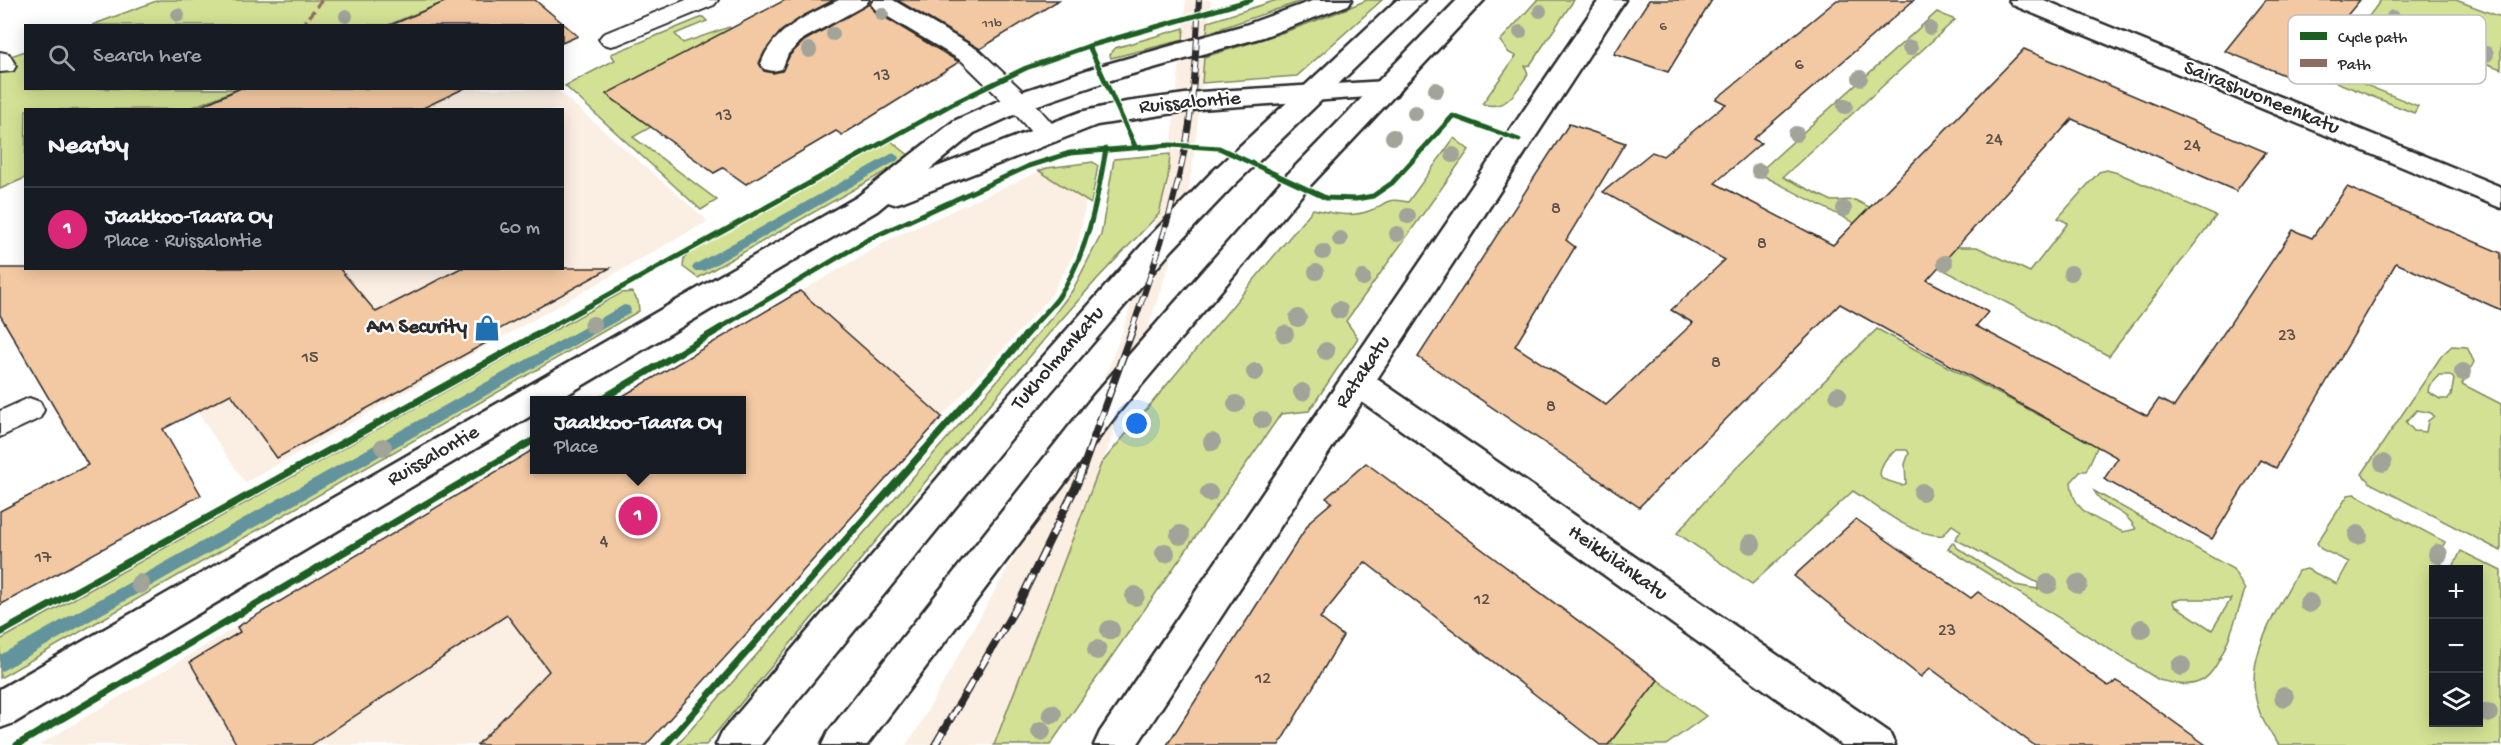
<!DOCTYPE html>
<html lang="en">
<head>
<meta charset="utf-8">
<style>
	body { margin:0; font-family:"Gochi Hand",sans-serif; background:#242831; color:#f1f3f6 }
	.controls { position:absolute; right:18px; bottom:18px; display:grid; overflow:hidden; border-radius:0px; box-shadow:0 3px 15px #0003 }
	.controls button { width:54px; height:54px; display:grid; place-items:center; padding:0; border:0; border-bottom:2px solid #363941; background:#171b24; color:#f1f3f6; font:30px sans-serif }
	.you { position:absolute; left:1137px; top:424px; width:21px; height:21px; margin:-15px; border:4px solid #fff; border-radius:50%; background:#1a73e8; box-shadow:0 0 0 9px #1a73e833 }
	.badge { display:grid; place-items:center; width:39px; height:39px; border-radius:50%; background:#db2777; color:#fff; font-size:20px; font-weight:700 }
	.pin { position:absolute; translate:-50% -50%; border:3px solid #fff; box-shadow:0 2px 6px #0006 }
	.popup { position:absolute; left:530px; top:396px; width:216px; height:78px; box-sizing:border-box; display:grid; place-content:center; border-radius:0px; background:#171b24; filter:drop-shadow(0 2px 4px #0005); font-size:20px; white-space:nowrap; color:#9ea1a6 }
	.popup b { font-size:22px; color:#f1f3f6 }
	.popup::after { content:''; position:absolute; left:50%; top:100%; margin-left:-12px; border:12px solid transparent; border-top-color:#171b24 }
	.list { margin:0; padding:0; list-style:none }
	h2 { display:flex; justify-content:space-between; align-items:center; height:78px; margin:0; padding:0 24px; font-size:26px }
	h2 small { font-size:20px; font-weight:400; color:#9ea1a6 }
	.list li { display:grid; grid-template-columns:39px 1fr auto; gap:18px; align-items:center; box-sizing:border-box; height:84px; padding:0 24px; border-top:2px solid #363941 }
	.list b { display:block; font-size:22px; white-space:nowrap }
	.list p { margin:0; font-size:20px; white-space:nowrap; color:#9ea1a6 }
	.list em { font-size:20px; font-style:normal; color:#9ea1a6 }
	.icon { flex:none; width:33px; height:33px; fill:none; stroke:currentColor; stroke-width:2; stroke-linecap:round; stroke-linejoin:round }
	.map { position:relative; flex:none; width:2501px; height:745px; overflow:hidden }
	.search { position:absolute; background:#171b24; box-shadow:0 3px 15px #0003; left:24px; top:24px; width:540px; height:66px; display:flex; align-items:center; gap:15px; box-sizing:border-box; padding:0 21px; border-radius:0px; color:#9ea1a6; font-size:22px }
	.panel { position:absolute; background:#171b24; box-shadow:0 3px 15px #0003; left:24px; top:108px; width:540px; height:162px; border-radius:0px }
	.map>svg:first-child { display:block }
	.built { fill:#fbefe3 }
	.green { fill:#d3e194; stroke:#7f8660; stroke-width:1.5; fill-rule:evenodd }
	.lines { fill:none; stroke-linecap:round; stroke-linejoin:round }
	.stream { fill:#64939c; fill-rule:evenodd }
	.building { fill:#f3c9a3; stroke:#2b2b2b; stroke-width:1.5 }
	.lane-casing { stroke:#2b2b2b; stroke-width:4 }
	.street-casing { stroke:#2b2b2b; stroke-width:5 }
	.secondary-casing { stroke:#2b2b2b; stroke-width:5 }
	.lane { fill:#fff; fill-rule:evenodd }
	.street { fill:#fff; fill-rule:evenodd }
	.secondary { fill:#fff; fill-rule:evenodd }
	.rail-far1-casing { stroke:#2b2b2b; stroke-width:6 }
	.rail-casing { stroke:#2b2b2b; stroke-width:8 }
	.rail-far1 { stroke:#fff; stroke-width:4; stroke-dasharray:12; stroke-linecap:butt }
	.rail { stroke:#fff; stroke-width:5; stroke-dasharray:15; stroke-linecap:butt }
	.quiet { stroke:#8d6e63; stroke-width:4; stroke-dasharray:8 4; stroke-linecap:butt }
	.cycleway-far1-casing { stroke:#fff; stroke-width:8 }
	.cycleway-casing { stroke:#fff; stroke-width:10 }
	.cycleway-far1 { stroke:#1b5e20; stroke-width:5 }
	.cycleway { stroke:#1b5e20; stroke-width:7 }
	.tree { fill:#a2a399 }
	.labels { text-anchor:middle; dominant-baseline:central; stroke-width:4.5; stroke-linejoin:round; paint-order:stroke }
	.far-number-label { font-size:15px; fill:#5d5249 }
	.number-label { font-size:18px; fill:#5d5249 }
	.street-label { font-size:21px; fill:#2b2b2b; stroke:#fff }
	.poi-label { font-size:21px; font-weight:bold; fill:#2b2b2b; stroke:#fff; text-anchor:end }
	.key { fill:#fff; stroke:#bfbfbf; stroke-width:1.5 }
	.key-label { font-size:16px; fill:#2b2b2b }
</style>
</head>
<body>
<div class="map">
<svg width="2501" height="745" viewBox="0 0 2501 745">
	<rect width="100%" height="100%" fill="#fff"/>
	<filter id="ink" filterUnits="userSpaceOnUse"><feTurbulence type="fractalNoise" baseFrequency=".0167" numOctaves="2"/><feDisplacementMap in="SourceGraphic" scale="12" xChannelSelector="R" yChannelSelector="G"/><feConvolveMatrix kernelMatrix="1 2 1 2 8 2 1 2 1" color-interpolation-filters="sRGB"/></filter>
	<g filter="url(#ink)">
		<g class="built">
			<polygon points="1186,0 1211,0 1194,155 1184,220 1109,445 994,745 906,745 916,731 1083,434 1124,327 1168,178"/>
			<polygon points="238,89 556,89 708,221 245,483 102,269 562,268 562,110 188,109"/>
			<polygon points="1047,168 1091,175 1077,248 1050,297 646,745 39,745 534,449 534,470 742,470 742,400 616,400 892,238"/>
		</g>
		<g class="green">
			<polygon points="159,0 449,0 388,25 92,25"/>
			<polygon points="1277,0 1305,0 1207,33 1208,22"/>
			<path d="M1367 0H1382L1297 76 1202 83 1204 57C1261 41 1314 23 1367 0Z"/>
			<path d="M1537 0H1574L1530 65 1525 66 1528 74C1516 92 1507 111 1482 104L1516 56 1509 53 1500 41Z"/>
			<polygon points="2381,0 2456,0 2501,17 2501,69 2380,24 2341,75 2418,106 2414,113 2323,77"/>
			<polygon points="1937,12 1955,20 1783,177 1832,201 1855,200 1950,247 1977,247 2030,272 2068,223 2058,218 2099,172 2107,170 2118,173 2216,216 2109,356 1758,173"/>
			<polygon points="703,17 707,21 675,34 683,43 729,27 741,36 615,101 651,127 633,137 717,200 701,210 565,86 615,60 611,54"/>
			<polygon points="1184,28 1183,40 1111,58 1110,55 1115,48"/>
			<polygon points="25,51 26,88 238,89 188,109 26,110 25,178 0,189 0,60"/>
			<path d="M1454 138 1469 150 1346 321 1358 338 1309 411 1281 414 1050 745H994L1101 464 1313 209C1331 213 1350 218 1369 211 1388 204 1384 197 1408 202Z"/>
			<polygon points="891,141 911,157 698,278 683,267 684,258 691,252"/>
			<polygon points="1170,154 1168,178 1159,214 1098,278 1047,336 706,745 677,745 958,426 1053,316 1072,291 1101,235 1114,159"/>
			<polygon points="1093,162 1098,166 1091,204 1039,171 1047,168"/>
			<polygon points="632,292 638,301 639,311 0,678 0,640 621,293"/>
			<path d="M1877 329 2052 422 2101 439 2086 471H2081L2071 482C2073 515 2097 518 2123 532L2136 529C2124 507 2105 511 2094 491L2233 569 2245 590C2237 612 2223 670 2201 681 2187 688 2172 683 2159 680L1948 549 1953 542 1956 547 2015 585 2038 589V583L1955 539 1961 531 1952 525 1943 535C1914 538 1877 506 1853 491L1752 584 1677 533 1719 485ZM1897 450H1907L1909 453 1905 464 1906 484 1901 485 1882 479 1880 474C1882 462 1887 456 1897 450ZM2181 599H2231L2212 630 2174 605 2173 601Z"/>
			<path d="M2452 346 2467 347 2474 362 2462 384 2501 404V551L2370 483 2362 474 2442 355ZM2439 375H2450L2454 379 2451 396 2448 399H2440L2428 392 2429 386ZM2417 410 2431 413 2434 416 2428 421 2426 432 2414 431 2406 422Z"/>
			<path d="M2354 494 2445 542 2436 561 2450 569 2434 570V722H2478V570L2452 569 2461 551 2501 571V745H2280C2227 684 2266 630 2298 571L2307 569 2337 584 2349 562 2321 549 2317 543 2348 495Z"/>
			<polygon points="1658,680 1706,716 1666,745 1608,745"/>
		</g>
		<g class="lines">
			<g class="stream">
				<polygon points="893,153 899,157 898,160 704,271 694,271 692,268 694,265"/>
				<polygon points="624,305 629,306 631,310 629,314 0,672 0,655"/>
			</g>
		</g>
		<g class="building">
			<polygon points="449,0 535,0 578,36 562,43 562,26 389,26"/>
			<polygon points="785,0 834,0 803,16 781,31 765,51 759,63 764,71 773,73 782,71 790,55 804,41 869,4 874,11 959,62 842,135 836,131 746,184 723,168 714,173 606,94"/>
			<polygon points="897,0 1059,0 980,49"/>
			<polygon points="1649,0 1712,0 1668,72 1614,54"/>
			<polygon points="1837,0 1914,0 1753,139 1761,143 1715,183 1833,245 2024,49 2266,152 2236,191 2072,119 1927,280 1988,312 1976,326 2147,416 2159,399 2174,407 2293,230 2312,238 2347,187 2501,253 2501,310 2396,263 2276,468 2260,460 2212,539 2104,479 2118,458 1840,304 1639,507 1418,357 1569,124 1625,143 1566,240 1575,247 1515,346 1606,405 1693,323 1671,310 1725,260 1603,192 1652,152 1663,156 1726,104 1716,99"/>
			<polygon points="2266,0 2360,0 2294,79 2225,51"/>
			<polygon points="241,88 465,88 419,110 192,110"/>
			<polygon points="0,268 339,268 376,312 461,268 610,268 489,335 493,339 277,458 231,394 163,429 201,495 0,605 0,511 88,465 0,315"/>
			<polygon points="800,291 942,417 646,745 477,745 549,671 507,615 311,745 237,745 190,662 240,632 237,627 534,449 534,470 741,470 741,400 616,400"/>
			<polygon points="1366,463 1658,680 1608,745 1600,745 1365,562 1320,618 1343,636 1279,745 1167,745 1311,520 1332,502 1326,498"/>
			<polygon points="1856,519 1971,598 1978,592 2108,686 2117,681 2206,745 2034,745 1930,668 1921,677 1794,576"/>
		</g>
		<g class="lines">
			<g class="lane-casing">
				<g id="lane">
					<polygon points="686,0 718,0 714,5 619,44 611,46 603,44 599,39 603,34"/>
					<path d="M839 0H869L865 5 803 39 788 54 782 69 773 71 764 69 761 64C773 29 808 15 839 0Z"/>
					<polygon points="874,0 893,0 980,51 1028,96 1057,129 1061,135 1057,141 1048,143 1039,141 1010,108 962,61 875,9 871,4"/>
					<polygon points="0,52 9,54 16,66 13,71 0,72"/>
					<polygon points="29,398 40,402 44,410 40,418 0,437 0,411"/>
				</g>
			</g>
			<g class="street-casing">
				<g id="street">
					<polygon points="1315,0 1352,0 1348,5 1263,37 1111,80 1029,108 974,133 929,170 1080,112 1126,102 1200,92 1386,81 1396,83 1400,89 1396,95 1200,109 1097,125 904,201 894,204 888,202 877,211 558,400 534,400 534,414 14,723 0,728 0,689 857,197 954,121 1009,96 1093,68 1245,25"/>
					<polygon points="1599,0 1625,0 1377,379 1889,732 1895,745 1842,745 1362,402 1137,745 1094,745 1100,732"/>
					<polygon points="2009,0 2044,0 2501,187 2501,208 2013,5"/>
				</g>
			</g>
			<g class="secondary-casing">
				<g id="secondary">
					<polygon points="1397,0 1425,0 1232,187 1172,250 1011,439 761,745 716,745 722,732 987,420 1150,236 1211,173"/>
					<polygon points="1457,0 1484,0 1305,191 1117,414 867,745 822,745 828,732 1093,396 1285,177"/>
				</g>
			</g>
			<use href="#lane" class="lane"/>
			<use href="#street" class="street"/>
			<use href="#secondary" class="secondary"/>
			<g class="rail-far1-casing">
				<path id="rail-far1" d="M1132 329C1158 255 1184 179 1192 100 1196 67 1197 33 1199 0"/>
			</g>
			<g class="rail-casing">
				<polyline id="rail" points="935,745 1021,599 1078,482 1133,328"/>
			</g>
			<use href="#rail-far1" class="rail-far1"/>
			<use href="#rail" class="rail"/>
			<polyline class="quiet" points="302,26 322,0"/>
			<g class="cycleway-far1-casing">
				<g id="cycleway-far1">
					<polyline points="1089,46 1135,146"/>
					<polyline points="547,329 952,104 1026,68 1089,46 1251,0"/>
					<polyline points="718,329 869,239 1029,166 1070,153 1171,145 1219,148 1326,198 1356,199 1373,196 1392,183 1453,116 1519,140"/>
					<path d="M1030 329C1039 319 1050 309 1058 298 1088 254 1097 200 1106 149"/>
				</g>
			</g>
			<g class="cycleway-casing">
				<g id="cycleway">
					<polyline points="600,400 721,328"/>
					<polyline points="0,633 549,328"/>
					<polyline points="17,745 534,440"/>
					<polyline points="665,745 1032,328"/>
				</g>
			</g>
			<use href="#cycleway-far1" class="cycleway-far1"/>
			<use href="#cycleway" class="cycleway"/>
		</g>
		<g class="tree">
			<circle cx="1540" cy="11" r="7"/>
			<circle cx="882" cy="14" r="7"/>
			<circle cx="178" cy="15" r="7"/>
			<circle cx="346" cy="16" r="7"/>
			<circle cx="2393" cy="17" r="7"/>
			<circle cx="1930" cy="28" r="7"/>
			<circle cx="2415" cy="29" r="7"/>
			<circle cx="1520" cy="32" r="7"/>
			<circle cx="833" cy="34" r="7"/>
			<circle cx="2438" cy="38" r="7"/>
			<circle cx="1910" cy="48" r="8"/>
			<circle cx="809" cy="50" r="8"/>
			<circle cx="2486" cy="54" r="8"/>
			<circle cx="1860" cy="78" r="8"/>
			<circle cx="1436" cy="90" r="8"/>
			<circle cx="1845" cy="106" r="8"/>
			<circle cx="1415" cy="113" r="8"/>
			<circle cx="1796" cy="134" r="8"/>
			<circle cx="1393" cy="137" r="8"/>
			<circle cx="1453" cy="155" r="8"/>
			<circle cx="1759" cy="171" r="8"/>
			<circle cx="1844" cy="209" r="8"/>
			<circle cx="1408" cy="216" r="8"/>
			<circle cx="1397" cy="234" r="8"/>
			<circle cx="1340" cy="239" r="8"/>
			<circle cx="1323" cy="252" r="8"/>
			<circle cx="1945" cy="263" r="8"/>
			<circle cx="1316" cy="272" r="8"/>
			<circle cx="2071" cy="273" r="8"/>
			<circle cx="1363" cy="278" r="8"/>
			<circle cx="1339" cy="310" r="9"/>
			<circle cx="1298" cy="318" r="9"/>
			<circle cx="593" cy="325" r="9"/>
			<circle cx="1285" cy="334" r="9"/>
			<circle cx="1326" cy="351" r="9"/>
			<circle cx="1255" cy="372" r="9"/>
			<circle cx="2463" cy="372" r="9"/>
			<circle cx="1302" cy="392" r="9"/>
			<circle cx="1838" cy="395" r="9"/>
			<circle cx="1236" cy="404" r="9"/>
			<circle cx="1262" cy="420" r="9"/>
			<circle cx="1212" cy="442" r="9"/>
			<circle cx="383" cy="447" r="9"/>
			<circle cx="2383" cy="463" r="9"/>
			<circle cx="1922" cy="492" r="9"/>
			<circle cx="1209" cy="493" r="9"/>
			<circle cx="1180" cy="535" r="10"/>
			<circle cx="2358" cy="535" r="10"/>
			<circle cx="1751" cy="544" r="10"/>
			<circle cx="1165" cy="553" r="10"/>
			<circle cx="2438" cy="554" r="10"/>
			<circle cx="140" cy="584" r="10"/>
			<circle cx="2048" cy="584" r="10"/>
			<circle cx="2078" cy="584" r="10"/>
			<circle cx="1135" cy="596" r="10"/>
			<circle cx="2309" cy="603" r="10"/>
			<circle cx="2142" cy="629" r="10"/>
			<circle cx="1110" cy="630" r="10"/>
			<circle cx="1097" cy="650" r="10"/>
			<circle cx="2181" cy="666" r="10"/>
			<circle cx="2284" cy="697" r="10"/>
			<circle cx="2488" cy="713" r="10"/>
			<circle cx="1052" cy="714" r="10"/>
			<circle cx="1041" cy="731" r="10"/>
		</g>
	</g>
	<defs>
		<g id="shop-bare" transform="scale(2.07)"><path d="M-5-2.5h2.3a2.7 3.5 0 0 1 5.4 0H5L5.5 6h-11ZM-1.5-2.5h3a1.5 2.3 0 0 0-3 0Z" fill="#1f6fb2" stroke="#fff" stroke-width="2.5" paint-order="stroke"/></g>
	</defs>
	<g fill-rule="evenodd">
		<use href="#shop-bare" x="487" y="328"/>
	</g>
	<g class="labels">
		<g class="far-number-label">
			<text x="992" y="24">11b</text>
			<text x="1663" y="27">6</text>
		</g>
		<g class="number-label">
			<text x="1799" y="65">6</text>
			<text x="882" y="76">13</text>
			<text x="724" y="116">13</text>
			<text x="1994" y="140">24</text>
			<text x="2192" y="146">24</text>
			<text x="1556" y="209">8</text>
			<text x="1762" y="244">8</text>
			<text x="2287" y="336">23</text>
			<text x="310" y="358">15</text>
			<text x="1716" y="363">8</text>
			<text x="1551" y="407">8</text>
			<text x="604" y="542">4</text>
			<text x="43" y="558">17</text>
			<text x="1482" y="600">12</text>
			<text x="1947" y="631">23</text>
			<text x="1263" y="679">12</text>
		</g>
		<g class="street-label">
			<text transform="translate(2261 99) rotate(22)">Sairashuoneenkatu</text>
			<text transform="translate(1190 104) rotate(-5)">Ruissalontie</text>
			<text transform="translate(1059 359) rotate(-49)">Tukholmankatu</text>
			<text transform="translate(1364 373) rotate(-56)">Ratakatu</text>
			<text transform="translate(434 457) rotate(-30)">Ruissalontie</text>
			<text transform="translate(1617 564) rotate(35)">Heikkilänkatu</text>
		</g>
		<g class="poi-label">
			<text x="467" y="328">AM Security</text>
		</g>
	</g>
	<rect x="2288" y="15" width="198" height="69" rx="9" class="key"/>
	<rect x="2300" y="32" width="27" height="8" fill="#1b5e20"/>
	<rect x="2300" y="59" width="27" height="8" fill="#8d6e63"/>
	<g class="key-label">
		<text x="2338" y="42">Cycle path</text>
		<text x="2338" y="69">Path</text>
	</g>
</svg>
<div class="controls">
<button>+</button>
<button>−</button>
<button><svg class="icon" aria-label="layers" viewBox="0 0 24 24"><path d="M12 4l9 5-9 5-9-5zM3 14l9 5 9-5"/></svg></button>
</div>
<div class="you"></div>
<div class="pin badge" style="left:638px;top:516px">1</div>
<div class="popup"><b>Jaakkoo-Taara Oy</b>Place</div>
<div class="search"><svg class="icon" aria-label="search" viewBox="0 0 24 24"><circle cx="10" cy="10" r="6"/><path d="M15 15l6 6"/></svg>Search here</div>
<section class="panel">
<h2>Nearby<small></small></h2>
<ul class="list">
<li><span class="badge">1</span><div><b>Jaakkoo-Taara Oy</b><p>Place · Ruissalontie</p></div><em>60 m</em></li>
</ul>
</section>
</div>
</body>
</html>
